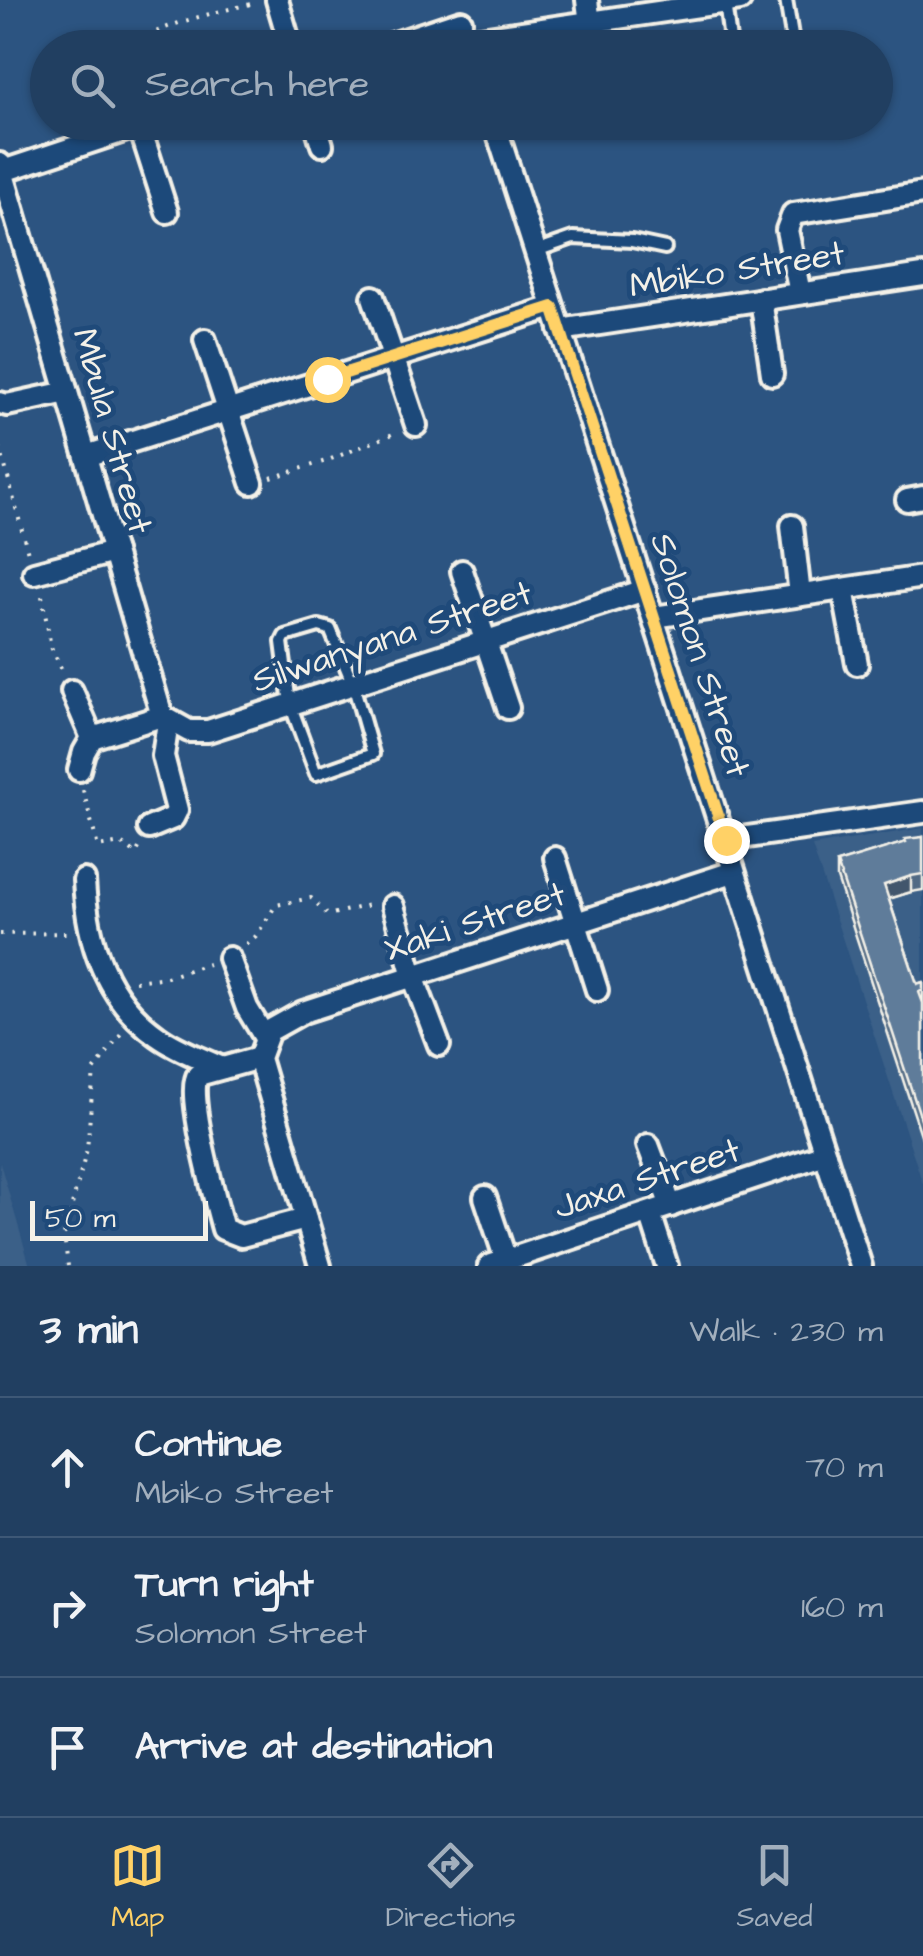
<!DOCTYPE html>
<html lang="en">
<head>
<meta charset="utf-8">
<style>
	body { margin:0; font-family:"Architects Daughter",sans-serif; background:#294667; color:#f1f3f6 }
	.scale { position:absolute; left:30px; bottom:25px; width:178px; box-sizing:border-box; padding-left:10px; border:5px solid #f4f1e8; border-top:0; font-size:28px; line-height:35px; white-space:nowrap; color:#f4f1e8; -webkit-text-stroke:8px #1f4a7a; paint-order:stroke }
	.stop { position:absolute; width:30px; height:30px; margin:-22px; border:8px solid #ffd166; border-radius:50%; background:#fff }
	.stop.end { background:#ffd166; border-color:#fff; box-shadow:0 2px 10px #0008 }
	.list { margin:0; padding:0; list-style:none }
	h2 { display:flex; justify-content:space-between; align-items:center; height:130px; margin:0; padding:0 40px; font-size:42px }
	h2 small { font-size:32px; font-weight:400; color:#a2afbd }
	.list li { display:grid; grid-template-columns:65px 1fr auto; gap:30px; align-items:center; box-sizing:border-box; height:140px; padding:0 40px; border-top:2px solid #3e5876 }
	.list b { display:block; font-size:38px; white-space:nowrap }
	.list p { margin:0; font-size:32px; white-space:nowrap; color:#a2afbd }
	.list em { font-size:32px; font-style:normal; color:#a2afbd }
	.icon { flex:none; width:55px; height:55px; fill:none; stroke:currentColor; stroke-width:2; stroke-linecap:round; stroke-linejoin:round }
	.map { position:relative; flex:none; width:923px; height:1266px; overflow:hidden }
	.search { position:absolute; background:#213f61; box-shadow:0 2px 8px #0004; left:30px; right:30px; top:30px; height:110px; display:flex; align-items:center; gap:25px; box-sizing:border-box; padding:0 35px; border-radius:55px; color:#a2afbd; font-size:38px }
	.sheet { height:550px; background:#213f61 }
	nav { display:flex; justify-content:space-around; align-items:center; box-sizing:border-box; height:140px; border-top:2px solid #3e5876; background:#213f61; font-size:28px; color:#a2afbd }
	nav a { display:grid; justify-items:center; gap:5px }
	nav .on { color:#ffd166 }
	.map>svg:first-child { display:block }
	.built { fill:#3b6088 }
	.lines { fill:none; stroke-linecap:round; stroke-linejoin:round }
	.service-casing { stroke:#f4f1e8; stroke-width:18 }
	.minor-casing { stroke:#f4f1e8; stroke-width:28 }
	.path { stroke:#f4f1e8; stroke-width:4; stroke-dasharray:2.5 8; stroke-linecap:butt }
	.service { stroke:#1f4a7a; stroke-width:10 }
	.minor { stroke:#1f4a7a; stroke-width:20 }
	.wall { fill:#516a84; stroke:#f4f1e8; stroke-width:2.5 }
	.shaded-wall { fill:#42566c; stroke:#f4f1e8; stroke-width:2.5 }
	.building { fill:#5e7b9a; stroke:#f4f1e8; stroke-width:2.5 }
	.route { stroke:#ffd166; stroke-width:12 }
	.labels { text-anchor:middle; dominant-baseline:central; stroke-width:10; stroke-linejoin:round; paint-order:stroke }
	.street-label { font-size:35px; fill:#f4f1e8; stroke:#1f4a7a }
</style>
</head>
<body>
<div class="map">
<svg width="923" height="1266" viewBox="0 0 923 1266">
	<rect width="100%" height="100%" fill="#2c5481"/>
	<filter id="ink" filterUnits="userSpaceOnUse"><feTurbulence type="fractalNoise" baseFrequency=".01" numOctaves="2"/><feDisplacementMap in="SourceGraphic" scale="20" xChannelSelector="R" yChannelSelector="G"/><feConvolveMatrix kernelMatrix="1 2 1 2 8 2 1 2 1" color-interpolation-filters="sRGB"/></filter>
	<g filter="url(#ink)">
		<g class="built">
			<polygon points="923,828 923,1184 812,846"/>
			<polygon points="0,1163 30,1266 0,1266"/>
		</g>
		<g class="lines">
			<g class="service-casing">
				<g id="service">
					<polyline points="786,0 794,48"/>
					<polyline points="725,2 731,48"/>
					<polyline points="536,251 573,238 632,241 665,248"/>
					<polygon points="319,626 330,629 353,684 373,754 316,774 290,704 282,642 285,636"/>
				</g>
			</g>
			<g class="minor-casing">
				<g id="minor">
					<polyline points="277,0 291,48"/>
					<polyline points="587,0 593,48"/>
					<polyline points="467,40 740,0"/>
					<polyline points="380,48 461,21"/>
					<polyline points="138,122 167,212"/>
					<polyline points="315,122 322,145"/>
					<polyline points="494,122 861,1266"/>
					<polyline points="0,164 162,716"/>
					<polyline points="0,172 151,122"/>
					<polyline points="800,293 787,230 793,214 923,193"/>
					<polyline points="373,297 416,425"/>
					<polyline points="761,299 772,374"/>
					<polyline points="560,330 923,275"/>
					<polyline points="205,340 252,483"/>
					<polyline points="0,403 7,405 67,392"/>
					<polyline points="86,456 553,307"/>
					<polyline points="907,500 923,497"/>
					<polyline points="792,526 800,595"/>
					<polyline points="462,571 508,708"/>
					<polyline points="34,573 114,552"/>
					<polyline points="843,589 857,664"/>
					<polyline points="654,617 923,577"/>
					<polyline points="72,691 92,738"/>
					<polyline points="162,716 189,731 208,731 645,590"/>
					<polyline points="79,770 84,752 92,738 162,716"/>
					<polyline points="149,828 173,818 177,810 163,756 168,722"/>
					<polyline points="726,840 923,812"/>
					<polyline points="555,858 597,990"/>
					<path d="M84 880C87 942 105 999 158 1036 177 1050 201 1058 222 1068"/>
					<polyline points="393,906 413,976 439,1045"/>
					<polyline points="229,958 247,1008 264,1036"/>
					<path d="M259 1058 198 1075C185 1091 216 1203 223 1229L241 1236 306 1219"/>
					<polyline points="648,1145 671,1206"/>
					<polyline points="485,1197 506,1260"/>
					<polyline points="650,1213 667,1266"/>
					<polyline points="320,1266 259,1058 269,1031 303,1012 733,872"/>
					<polyline points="489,1266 825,1154"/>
				</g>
			</g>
			<g class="path">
				<path d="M130 48C154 25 221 11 255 3"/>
				<polyline points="0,447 28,553"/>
				<polyline points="271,478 326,461 398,432"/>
				<polyline points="42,596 51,647 63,672"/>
				<polyline points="83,790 98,847 121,843 136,854 140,846"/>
				<polyline points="0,934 70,933"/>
				<polyline points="246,944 256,936 276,905 311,898 328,915 373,904"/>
				<polyline points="135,981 167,977 208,964"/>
				<polyline points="68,1266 64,1235 87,1149 94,1071 122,1032"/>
			</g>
			<use href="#service" class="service"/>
			<use href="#minor" class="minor"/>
		</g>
		<polygon class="wall" points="923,837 923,890 911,892 889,899 917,984 923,982 923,1141 837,878 837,863"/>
		<polygon class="shaded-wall" points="911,876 911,892 884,900 884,885"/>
		<polygon class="building" points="923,837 923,874 911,876 884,885 917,984 923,982 923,990 919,992 923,1003 923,1125 837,863 906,842 905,839"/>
	</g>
	<g class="lines" filter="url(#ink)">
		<polyline class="route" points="327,379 553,307 726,840"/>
	</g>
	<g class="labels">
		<g class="street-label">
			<text transform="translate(737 270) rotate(-9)">Mbiko Street</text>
			<text transform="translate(112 431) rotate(74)">Mbula Street</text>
			<text transform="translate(392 637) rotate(-18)">Silwanyana Street</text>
			<text transform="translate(700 655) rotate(72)">Solomon Street</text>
			<text transform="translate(475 922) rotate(-18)">Xaki Street</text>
			<text transform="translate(647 1179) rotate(-18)">Jaxa Street</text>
		</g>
	</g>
</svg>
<div class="scale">50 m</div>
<div class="stop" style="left:327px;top:379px"></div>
<div class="stop end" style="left:726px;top:840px"></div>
<div class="search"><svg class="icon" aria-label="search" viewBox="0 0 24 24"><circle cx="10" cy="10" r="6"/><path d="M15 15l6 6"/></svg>Search here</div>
</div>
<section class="sheet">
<h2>3 min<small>Walk · 230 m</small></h2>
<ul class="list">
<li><svg class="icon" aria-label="ahead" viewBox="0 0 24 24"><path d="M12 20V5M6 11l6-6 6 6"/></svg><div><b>Continue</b><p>Mbiko Street</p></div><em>70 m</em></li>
<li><svg class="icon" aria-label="right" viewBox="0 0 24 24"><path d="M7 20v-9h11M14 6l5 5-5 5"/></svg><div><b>Turn right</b><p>Solomon Street</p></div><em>160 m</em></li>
<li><svg class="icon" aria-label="arrive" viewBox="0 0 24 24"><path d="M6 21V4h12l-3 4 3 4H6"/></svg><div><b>Arrive at destination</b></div></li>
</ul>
</section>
<nav>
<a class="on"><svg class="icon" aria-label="map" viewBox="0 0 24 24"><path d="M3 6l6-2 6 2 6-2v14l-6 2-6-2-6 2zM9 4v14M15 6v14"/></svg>Map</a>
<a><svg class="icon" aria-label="directions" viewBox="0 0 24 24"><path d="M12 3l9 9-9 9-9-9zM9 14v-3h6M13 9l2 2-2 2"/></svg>Directions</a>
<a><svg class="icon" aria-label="saved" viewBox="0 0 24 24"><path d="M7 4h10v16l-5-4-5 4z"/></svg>Saved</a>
</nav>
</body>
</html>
